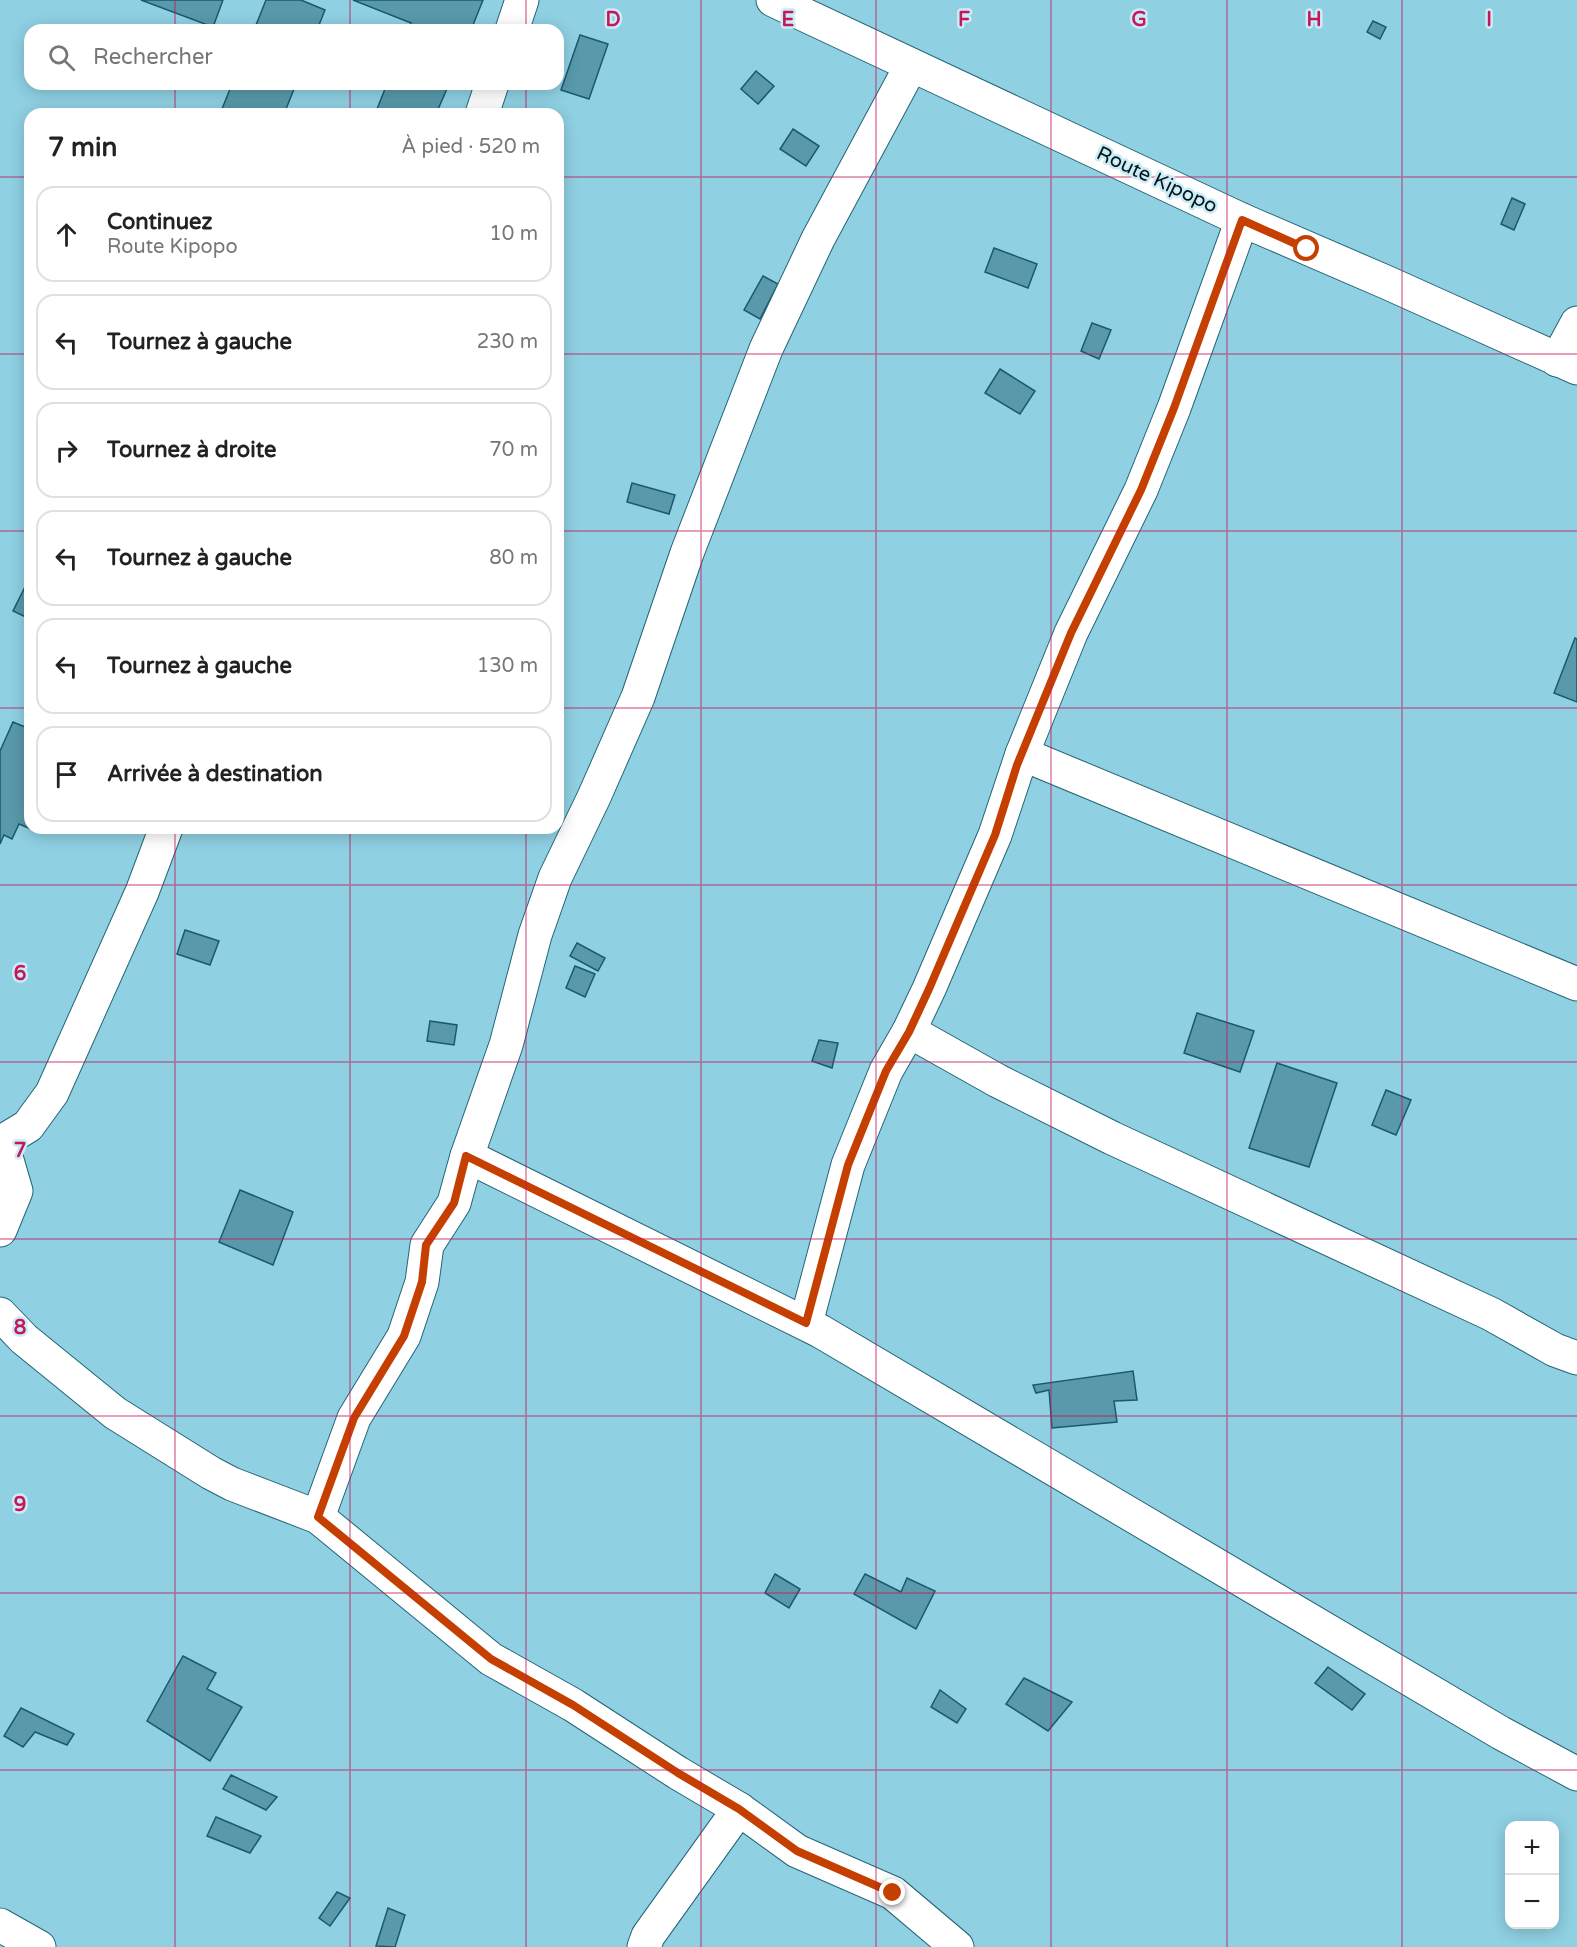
<!DOCTYPE html>
<html lang="fr">
<head>
<meta charset="utf-8">
<style>
	body { margin:0; font-family:"Varela Round",sans-serif; background:#f2f2f2; color:#222 }
	.controls { position:absolute; right:18px; bottom:18px; display:grid; overflow:hidden; border-radius:12px; box-shadow:0 3px 15px #0003 }
	.controls button { width:54px; height:54px; display:grid; place-items:center; padding:0; border:0; border-bottom:2px solid #e0e0e0; background:#fff; color:#222; font:30px sans-serif }
	.stop { position:absolute; width:18px; height:18px; margin:-14px; border:4px solid #c53f01; border-radius:50%; background:#fff }
	.stop.end { background:#c53f01; border-color:#fff; box-shadow:0 2px 6px #0008 }
	.list { margin:0; padding:0; list-style:none }
	h2 { display:flex; justify-content:space-between; align-items:center; height:78px; margin:0; padding:0 24px; font-size:26px }
	h2 small { font-size:20px; font-weight:400; color:#767676 }
	.list li { display:grid; grid-template-columns:39px 1fr auto; gap:18px; align-items:center; box-sizing:border-box; height:96px; margin:0 12px 12px; padding:0 12px; border:2px solid #e0e0e0; border-radius:18px }
	.list b { display:block; font-size:22px; white-space:nowrap }
	.list p { margin:0; font-size:20px; white-space:nowrap; color:#767676 }
	.list em { font-size:20px; font-style:normal; color:#767676 }
	.icon { flex:none; width:33px; height:33px; fill:none; stroke:currentColor; stroke-width:2; stroke-linecap:round; stroke-linejoin:round }
	.map { position:relative; flex:none; width:1577px; height:1947px; overflow:hidden }
	.search { position:absolute; background:#fff; box-shadow:0 3px 15px #0003; left:24px; top:24px; width:540px; height:66px; display:flex; align-items:center; gap:15px; box-sizing:border-box; padding:0 21px; border-radius:18px; color:#767676; font-size:22px }
	.panel { position:absolute; background:#fff; box-shadow:0 3px 15px #0003; left:24px; top:108px; width:540px; height:726px; border-radius:18px }
	.map>svg:first-child { display:block }
	.building { fill:#5999ab; stroke:#175b6c; stroke-width:1.5 }
	.lines { fill:none; stroke-linecap:round; stroke-linejoin:round }
	.street-casing { stroke:#236576; stroke-width:35 }
	.secondary-casing { stroke:#236576; stroke-width:35 }
	.street { stroke:#fff; stroke-width:33 }
	.secondary { stroke:#fff; stroke-width:33 }
	.route { stroke:#c53f01; stroke-width:8 }
	.grid { fill:none; stroke:#c2185b; stroke-width:1.5; stroke-opacity:0.55 }
	.labels { text-anchor:middle; dominant-baseline:central; stroke-width:5; stroke-linejoin:round; paint-order:stroke }
	.street-label { font-size:20px; fill:#00171e; stroke:#ccebf5 }
	.grid-label { font-size:20px; text-anchor:middle; font-weight:bold; fill:#c2185b; stroke:#ccebf5; stroke-width:5; stroke-linejoin:round; paint-order:stroke }
</style>
</head>
<body>
<div class="map">
<svg width="1577" height="1947" viewBox="0 0 1577 1947">
	<rect width="100%" height="100%" fill="#8fd0e3"/>
	<g class="building">
		<polygon points="141,0 223,0 213,27"/>
		<polygon points="266,0 301,0 325,10 317,30 254,30"/>
		<polygon points="353,0 483,0 471,30 408,30 411,23"/>
		<polygon points="1373,21 1386,27 1380,39 1367,32"/>
		<polygon points="580,35 608,44 589,99 561,90"/>
		<polygon points="756,71 774,86 758,104 741,89"/>
		<polygon points="232,84 296,84 284,114 220,114"/>
		<polygon points="387,84 449,84 436,114 375,114"/>
		<polygon points="793,129 819,146 806,166 780,149"/>
		<polygon points="1512,198 1525,204 1514,230 1501,224"/>
		<polygon points="994,248 1037,264 1028,288 985,272"/>
		<polygon points="763,276 778,284 760,319 744,310"/>
		<polygon points="1092,323 1111,330 1099,359 1081,351"/>
		<polygon points="1000,369 1035,391 1020,414 985,393"/>
		<polygon points="632,483 675,495 669,514 627,502"/>
		<polygon points="25,587 30,589 30,619 13,611"/>
		<polygon points="1575,638 1577,639 1577,702 1554,693"/>
		<polygon points="13,722 30,729 30,828 43,828 41,833 19,824 12,839 4,835 0,844 0,751"/>
		<polygon points="185,930 219,941 210,965 177,954"/>
		<polygon points="577,943 605,958 598,971 570,956"/>
		<polygon points="575,966 595,974 585,997 566,988"/>
		<polygon points="1197,1013 1254,1031 1240,1072 1184,1053"/>
		<polygon points="430,1021 457,1025 454,1045 427,1041"/>
		<polygon points="819,1040 838,1043 832,1068 812,1061"/>
		<polygon points="1277,1063 1337,1083 1309,1167 1249,1148"/>
		<polygon points="1386,1090 1411,1100 1396,1135 1372,1125"/>
		<polygon points="240,1190 293,1212 273,1265 219,1242"/>
		<polygon points="1133,1371 1137,1400 1114,1401 1117,1422 1052,1428 1049,1390 1036,1393 1033,1385"/>
		<polygon points="775,1574 800,1589 789,1608 765,1593"/>
		<polygon points="865,1574 901,1592 907,1578 935,1591 916,1629 854,1594"/>
		<polygon points="183,1656 216,1673 207,1689 242,1707 210,1761 147,1721"/>
		<polygon points="1328,1667 1365,1694 1352,1710 1315,1683"/>
		<polygon points="1024,1678 1072,1702 1048,1731 1006,1704"/>
		<polygon points="940,1690 966,1709 957,1723 931,1707"/>
		<polygon points="21,1708 74,1734 67,1745 35,1732 23,1747 4,1736"/>
		<polygon points="231,1775 277,1797 266,1810 223,1789"/>
		<polygon points="216,1817 261,1836 250,1853 207,1836"/>
		<polygon points="337,1892 350,1898 330,1926 319,1918"/>
		<polygon points="388,1908 405,1915 395,1947 376,1946"/>
	</g>
	<g class="lines">
		<g class="street-casing">
			<g id="street">
				<polyline points="512,30 522,0"/>
				<polyline points="482,114 492,84"/>
				<polyline points="1557,360 1577,323"/>
				<polyline points="1022,754 1577,984"/>
				<polyline points="909,1031 998,1081 1112,1138 1491,1314 1555,1350 1577,1358"/>
				<polyline points="0,1143 28,1126 52,1093 142,892 166,828"/>
				<polyline points="467,1156 820,1331 1501,1733 1577,1774"/>
				<polyline points="0,1230 16,1191 2,1143"/>
				<polyline points="0,1314 24,1339 115,1413 211,1473 232,1484 318,1517 491,1659 573,1705 678,1773 739,1809 797,1851 893,1893 957,1947"/>
				<polyline points="806,1323 848,1165 886,1071 909,1031 929,989 995,835 1022,754 1071,633 1141,490 1174,408 1242,220"/>
				<polyline points="318,1517 354,1418 404,1336 422,1282 427,1245 454,1203 467,1156 506,1045 535,935 555,878 594,797 638,697 687,553 766,349 818,239 911,66"/>
				<polyline points="0,1925 39,1947"/>
				<polyline points="644,1947 648,1936 739,1809"/>
			</g>
		</g>
		<g class="secondary-casing">
			<polyline id="secondary" points="773,0 1242,220 1388,283 1577,368"/>
		</g>
		<use href="#street" class="street"/>
		<use href="#secondary" class="secondary"/>
	</g>
	<g class="lines">
		<polyline class="route" points="893,1893 797,1851 739,1809 678,1773 573,1705 491,1659 318,1517 354,1418 404,1336 422,1282 426,1245 454,1203 466,1156 806,1323 848,1165 886,1071 909,1032 929,989 995,835 1017,765 1071,633 1141,490 1174,408 1242,220 1307,249"/>
	</g>
	<path class="grid" d="M175 0V30M350 0V30M526 0V30M701 0V1947M876 0V1947M1051 0V1947M1227 0V1947M1402 0V1947M175 84V114M350 84V114M526 84V114M0 177H30M558 177H1577M0 354H30M558 354H1577M0 531H30M558 531H1577M0 708H30M558 708H1577M175 828V1947M350 828V1947M526 828V1947M0 885H1577M0 1062H1577M0 1239H1577M0 1416H1577M0 1593H1577M0 1770H1577"/>
	<g class="labels">
		<g class="street-label">
			<text transform="translate(1157 180) rotate(25)">Route Kipopo</text>
		</g>
	</g>
	<g class="grid-label">
		<text x="613" y="26">D</text>
		<text x="788" y="26">E</text>
		<text x="964" y="26">F</text>
		<text x="1139" y="26">G</text>
		<text x="1314" y="26">H</text>
		<text x="1489" y="26">I</text>
		<text x="20" y="980">6</text>
		<text x="20" y="1157">7</text>
		<text x="20" y="1334">8</text>
		<text x="20" y="1511">9</text>
	</g>
</svg>
<div class="controls">
<button>+</button>
<button>−</button>
</div>
<div class="stop" style="left:1307px;top:249px"></div>
<div class="stop end" style="left:893px;top:1893px"></div>
<div class="search"><svg class="icon" aria-label="search" viewBox="0 0 24 24"><circle cx="10" cy="10" r="6"/><path d="M15 15l6 6"/></svg>Rechercher</div>
<section class="panel">
<h2>7 min<small>À pied · 520 m</small></h2>
<ul class="list">
<li><svg class="icon" aria-label="ahead" viewBox="0 0 24 24"><path d="M12 20V5M6 11l6-6 6 6"/></svg><div><b>Continuez</b><p>Route Kipopo</p></div><em>10 m</em></li>
<li><svg class="icon" aria-label="left" viewBox="0 0 24 24"><path d="M17 20v-9H6M10 6l-5 5 5 5"/></svg><div><b>Tournez à gauche</b></div><em>230 m</em></li>
<li><svg class="icon" aria-label="right" viewBox="0 0 24 24"><path d="M7 20v-9h11M14 6l5 5-5 5"/></svg><div><b>Tournez à droite</b></div><em>70 m</em></li>
<li><svg class="icon" aria-label="left" viewBox="0 0 24 24"><path d="M17 20v-9H6M10 6l-5 5 5 5"/></svg><div><b>Tournez à gauche</b></div><em>80 m</em></li>
<li><svg class="icon" aria-label="left" viewBox="0 0 24 24"><path d="M17 20v-9H6M10 6l-5 5 5 5"/></svg><div><b>Tournez à gauche</b></div><em>130 m</em></li>
<li><svg class="icon" aria-label="arrive" viewBox="0 0 24 24"><path d="M6 21V4h12l-3 4 3 4H6"/></svg><div><b>Arrivée à destination</b></div></li>
</ul>
</section>
</div>
</body>
</html>
